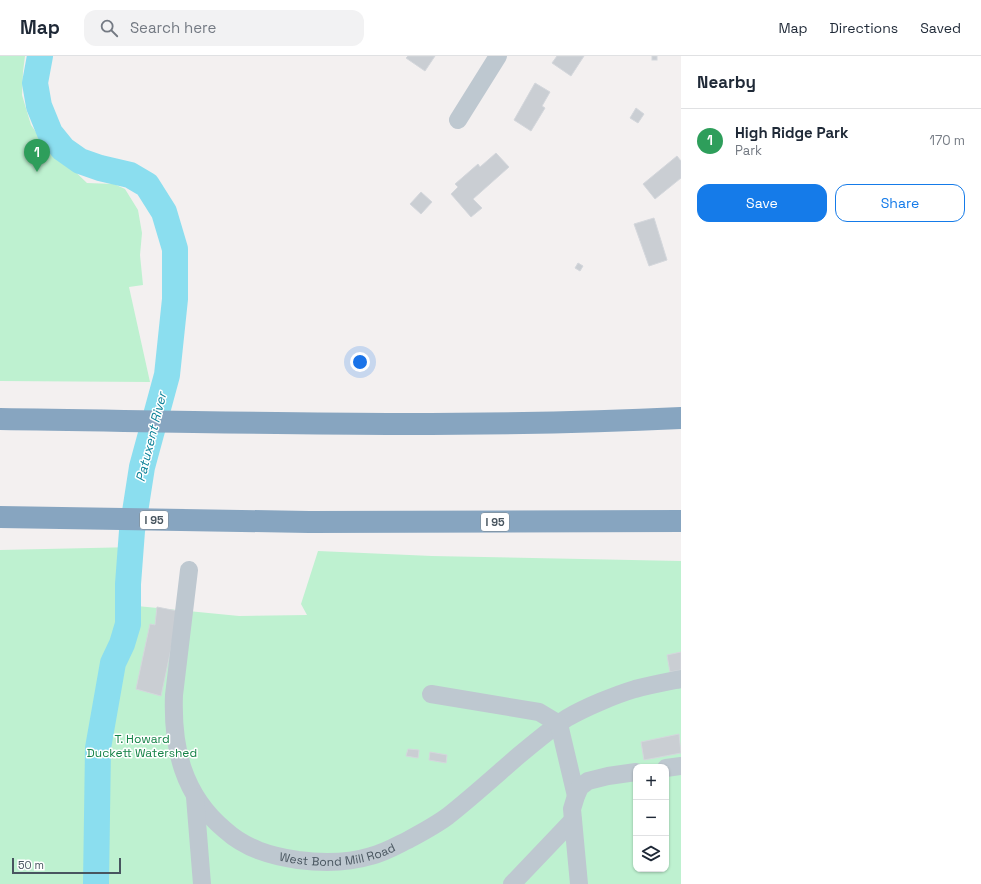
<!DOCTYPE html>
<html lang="en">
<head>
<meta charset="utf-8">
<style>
	body { margin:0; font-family:"Space Grotesk",sans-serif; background:#f2f2f3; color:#1f2937 }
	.controls { position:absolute; right:12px; bottom:12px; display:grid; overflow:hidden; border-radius:8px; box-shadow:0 1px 3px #0004 }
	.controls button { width:36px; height:36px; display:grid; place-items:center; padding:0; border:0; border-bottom:1px solid #e0e1e3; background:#fff; color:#1f2937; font:20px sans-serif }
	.scale { position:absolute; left:12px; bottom:10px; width:109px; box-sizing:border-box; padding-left:4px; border:2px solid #48555f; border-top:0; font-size:11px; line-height:14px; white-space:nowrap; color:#48555f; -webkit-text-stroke:3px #fff; paint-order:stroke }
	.you { position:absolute; left:360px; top:306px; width:14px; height:14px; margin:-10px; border:3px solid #fff; border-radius:50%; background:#1a73e8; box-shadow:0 0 0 6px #1a73e833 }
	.badge { display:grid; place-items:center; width:26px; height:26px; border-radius:50%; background:#157be9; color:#fff; font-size:13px; font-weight:700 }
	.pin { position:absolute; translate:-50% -33px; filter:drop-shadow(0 1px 2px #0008) }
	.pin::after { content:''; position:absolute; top:21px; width:14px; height:12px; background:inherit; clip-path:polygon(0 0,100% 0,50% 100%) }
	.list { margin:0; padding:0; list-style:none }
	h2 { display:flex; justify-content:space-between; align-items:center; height:52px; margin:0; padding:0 16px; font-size:17px }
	h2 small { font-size:13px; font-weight:400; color:#747a83 }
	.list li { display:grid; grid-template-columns:26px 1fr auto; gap:12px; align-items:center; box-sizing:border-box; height:64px; padding:0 16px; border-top:1px solid #e0e1e3 }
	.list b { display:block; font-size:15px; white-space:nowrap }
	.list p { margin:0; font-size:13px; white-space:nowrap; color:#747a83 }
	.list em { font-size:13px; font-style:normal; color:#747a83 }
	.actions { display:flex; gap:8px; padding:12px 16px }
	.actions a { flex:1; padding:9px 0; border:1px solid #157be9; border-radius:12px; text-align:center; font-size:14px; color:#157be9 }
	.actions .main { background:#157be9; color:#fff }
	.icon { flex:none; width:22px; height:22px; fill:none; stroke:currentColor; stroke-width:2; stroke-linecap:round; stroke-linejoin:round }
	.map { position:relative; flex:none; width:681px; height:828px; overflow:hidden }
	header { display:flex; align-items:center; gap:24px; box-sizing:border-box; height:56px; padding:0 20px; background:#fff; border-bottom:1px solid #e0e1e3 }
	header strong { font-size:19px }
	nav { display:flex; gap:22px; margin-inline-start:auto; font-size:14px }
	.search { width:280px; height:36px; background:#f2f2f3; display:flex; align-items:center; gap:10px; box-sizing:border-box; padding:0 14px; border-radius:12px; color:#747a83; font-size:15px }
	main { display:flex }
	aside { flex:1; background:#fff }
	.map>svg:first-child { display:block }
	.green { fill:#bef1d0; fill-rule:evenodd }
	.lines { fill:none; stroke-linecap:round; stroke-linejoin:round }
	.river { stroke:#8bdeef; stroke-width:26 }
	.building { fill:#caced3; stroke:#d4d7dc }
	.minor { stroke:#bec8d0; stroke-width:18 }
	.highway { stroke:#87a5c0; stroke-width:22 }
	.labels { text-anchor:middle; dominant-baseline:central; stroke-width:3; stroke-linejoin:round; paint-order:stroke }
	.shield { fill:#fff; stroke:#7f888f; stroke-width:1 }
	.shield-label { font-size:11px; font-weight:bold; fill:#48555f }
	.park-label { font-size:12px; fill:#158347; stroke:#fff }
	.street-label { font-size:12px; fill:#48555f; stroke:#fff }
	.water-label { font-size:13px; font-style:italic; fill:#0a8198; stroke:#fff }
</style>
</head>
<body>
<header>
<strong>Map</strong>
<div class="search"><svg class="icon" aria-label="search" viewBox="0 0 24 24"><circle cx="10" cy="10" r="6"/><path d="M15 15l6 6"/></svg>Search here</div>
<nav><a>Map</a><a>Directions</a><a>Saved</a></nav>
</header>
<main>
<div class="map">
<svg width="681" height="828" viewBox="0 0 681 828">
	<rect width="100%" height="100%" fill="#f3f0f0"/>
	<g class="green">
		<polygon points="0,0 25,0 23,16 22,39 31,69 47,92 63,104 87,127 114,128 125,133 138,154 142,177 140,199 143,229 129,231 150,326 0,325"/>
		<path d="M136 491 137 550 239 560 307 559 301 548 318 495 432 500 681 505V828H0V494ZM636 711H666V813H636Z"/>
	</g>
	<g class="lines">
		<polyline class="river" points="40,0 35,27 39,50 50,77 63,93 80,105 100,112 130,119 147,129 164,156 175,193 175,243 167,319 142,411 132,475 128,528 128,568 122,588 113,607 98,692 96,828"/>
	</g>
	<g class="building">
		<polygon points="408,0 435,0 425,15 406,2"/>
		<polygon points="557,0 584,0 571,20 552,7"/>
		<rect x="652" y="0" width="5" height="4"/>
		<polygon points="535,27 550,36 542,50 545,52 531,75 514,64"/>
		<polygon points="636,52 644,58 638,67 630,62"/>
		<polygon points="496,97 509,111 473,143 482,152 471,161 451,138 458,131 455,128 478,108 480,111"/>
		<polygon points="677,100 681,105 681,122 655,143 643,128"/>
		<polygon points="421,136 432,146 421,158 410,148"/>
		<polygon points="654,162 667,204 649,210 634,168"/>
		<polygon points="578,207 583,210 580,215 575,212"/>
		<polygon points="157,551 177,555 172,588 161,640 136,633 150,568 155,569"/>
		<polygon points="681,596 681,614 670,616 667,599"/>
		<polygon points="679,678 681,697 644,704 641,686"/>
		<polygon points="408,693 419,694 418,702 406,700"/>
		<polygon points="430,696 447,699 446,707 429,704"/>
	</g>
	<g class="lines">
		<g class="minor">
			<polyline points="458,64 498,0"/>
			<path id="s1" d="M189 514 174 639C172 692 183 739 225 774 246 793 271 800 298 804 322 807 348 807 371 800 384 797 396 790 408 784 421 777 436 769 448 760 472 741 494 721 517 701 533 688 550 673 567 662 586 651 615 639 635 633 650 629 666 626 681 623"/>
			<polyline points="431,638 539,656 559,668 576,740"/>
			<polyline points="666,712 681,710"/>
			<polyline points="195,741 202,828"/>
			<polyline points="512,828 573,764"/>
			<polyline points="579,828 572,753 576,740 580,731 588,725 608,720 636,716"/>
		</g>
		<g class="highway">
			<path d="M0 363C227 366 454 373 681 362"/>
			<polyline points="0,461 309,466 681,465"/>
		</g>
	</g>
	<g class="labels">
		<g class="shield">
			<rect x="140" y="455" width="28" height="18" rx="3"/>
			<rect x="481" y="457" width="28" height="18" rx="3"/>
		</g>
		<g class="shield-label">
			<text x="154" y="464">I 95</text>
			<text x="495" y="466">I 95</text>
		</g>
		<g class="park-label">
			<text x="142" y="683">T. Howard<tspan x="142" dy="14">Duckett Watershed</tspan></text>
		</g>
		<g class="street-label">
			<text stroke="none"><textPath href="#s1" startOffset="396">West Bond Mill Road</textPath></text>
		</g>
		<g class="water-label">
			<text transform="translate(151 381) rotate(-76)">Patuxent River</text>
		</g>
	</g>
</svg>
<div class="controls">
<button>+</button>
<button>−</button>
<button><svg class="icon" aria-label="layers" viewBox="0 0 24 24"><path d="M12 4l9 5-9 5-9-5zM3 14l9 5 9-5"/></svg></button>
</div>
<div class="scale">50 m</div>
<div class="you"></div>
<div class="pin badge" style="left:37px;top:116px;background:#2e9e5b">1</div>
</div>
<aside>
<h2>Nearby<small></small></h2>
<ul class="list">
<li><span class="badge" style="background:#2e9e5b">1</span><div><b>High Ridge Park</b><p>Park</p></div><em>170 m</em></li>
</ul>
<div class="actions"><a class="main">Save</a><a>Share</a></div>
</aside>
</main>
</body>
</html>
